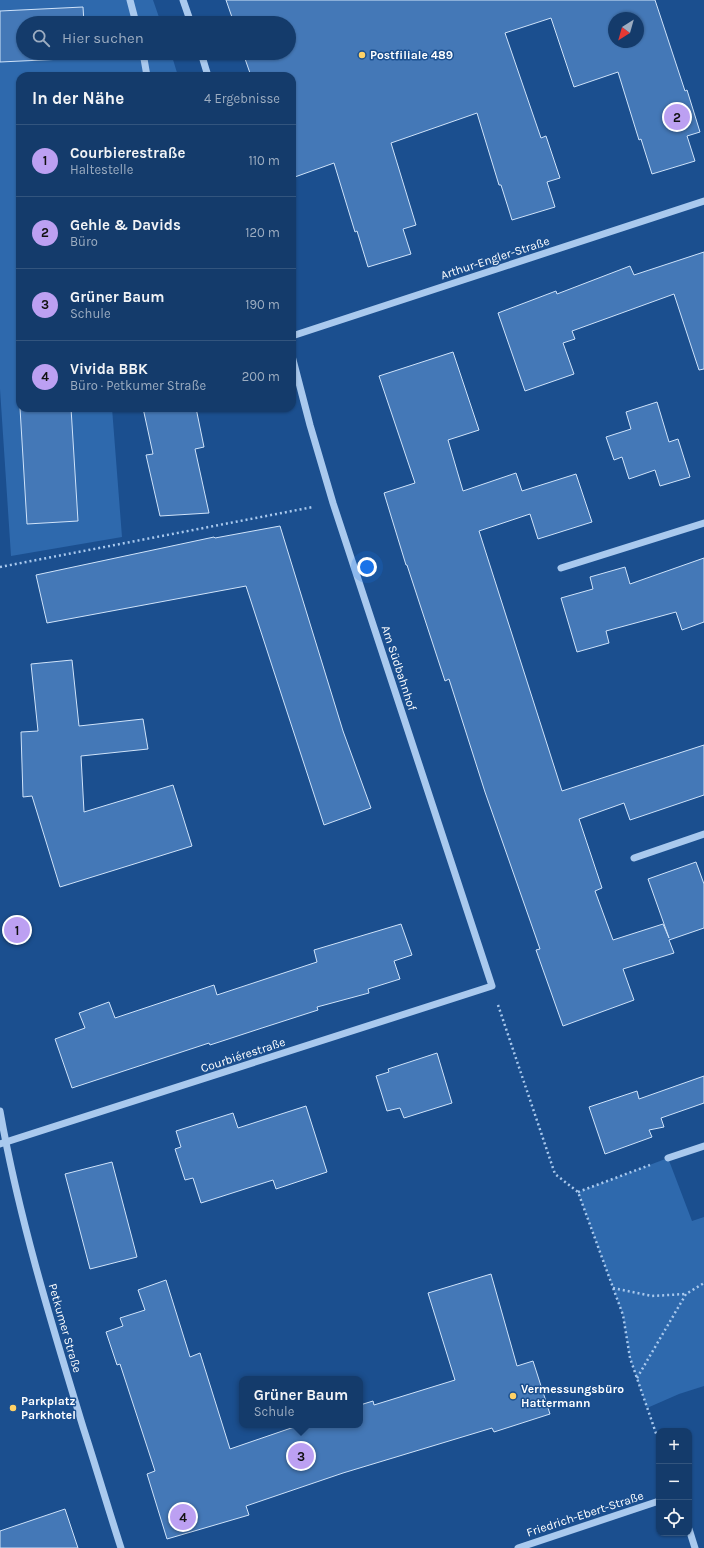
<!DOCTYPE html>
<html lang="de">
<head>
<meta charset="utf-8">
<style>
	body { margin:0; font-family:Karla,sans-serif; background:#214673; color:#f1f3f6 }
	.controls { position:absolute; right:12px; bottom:12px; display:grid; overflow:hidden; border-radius:8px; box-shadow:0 1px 3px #0004 }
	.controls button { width:36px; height:36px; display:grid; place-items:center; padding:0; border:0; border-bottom:1px solid #33557e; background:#143b6b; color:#f1f3f6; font:20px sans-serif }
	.compass { position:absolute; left:608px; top:12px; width:36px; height:36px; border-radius:50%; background:#143b6b; box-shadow:0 1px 3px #0004; rotate:217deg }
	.you { position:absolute; left:367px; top:567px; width:14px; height:14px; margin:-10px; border:3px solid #fff; border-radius:50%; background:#1a73e8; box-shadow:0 0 0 6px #1a73e833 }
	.badge { display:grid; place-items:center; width:26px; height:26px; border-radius:50%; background:#bca0f2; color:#111; font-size:13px; font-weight:700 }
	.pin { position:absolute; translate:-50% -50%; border:2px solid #fff; box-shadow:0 1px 4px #0006 }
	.popup { position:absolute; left:239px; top:1376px; width:124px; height:52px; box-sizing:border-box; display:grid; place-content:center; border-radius:8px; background:#143b6b; filter:drop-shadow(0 1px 3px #0005); font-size:13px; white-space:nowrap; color:#9dadc1 }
	.popup b { font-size:15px; color:#f1f3f6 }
	.popup::after { content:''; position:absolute; left:50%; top:100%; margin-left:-8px; border:8px solid transparent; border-top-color:#143b6b }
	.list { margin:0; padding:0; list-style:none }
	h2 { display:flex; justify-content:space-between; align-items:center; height:52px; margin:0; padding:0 16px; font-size:17px }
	h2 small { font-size:13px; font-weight:400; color:#9dadc1 }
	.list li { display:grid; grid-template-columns:26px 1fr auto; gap:12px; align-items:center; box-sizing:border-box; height:72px; padding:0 16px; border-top:1px solid #33557e }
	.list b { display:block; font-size:15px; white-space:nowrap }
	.list p { margin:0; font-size:13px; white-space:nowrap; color:#9dadc1 }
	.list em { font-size:13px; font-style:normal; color:#9dadc1 }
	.icon { flex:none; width:22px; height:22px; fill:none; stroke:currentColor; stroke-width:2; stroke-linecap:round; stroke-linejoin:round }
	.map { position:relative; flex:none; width:704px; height:1548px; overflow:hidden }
	.search { position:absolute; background:#143b6b; box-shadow:0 1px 3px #0004; left:16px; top:16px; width:280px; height:44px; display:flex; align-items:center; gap:10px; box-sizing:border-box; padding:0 14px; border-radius:22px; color:#9dadc1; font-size:15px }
	.panel { position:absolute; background:#143b6b; box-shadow:0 1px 3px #0004; left:16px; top:72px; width:280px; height:340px; border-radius:12px }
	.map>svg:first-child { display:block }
	.green { fill:#2e69ad }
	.building { fill:#4478b7; stroke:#cfe3fa; fill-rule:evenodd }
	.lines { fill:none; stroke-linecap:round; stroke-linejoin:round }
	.path { stroke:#a9c9ee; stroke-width:2.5; stroke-dasharray:2 3; stroke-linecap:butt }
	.minor { stroke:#a9c9ee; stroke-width:7 }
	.poi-dot { fill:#ffd166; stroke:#1b4f8f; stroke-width:1.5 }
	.labels { text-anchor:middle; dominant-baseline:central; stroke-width:3; stroke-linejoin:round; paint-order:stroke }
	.poi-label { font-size:12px; font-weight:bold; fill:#fff; stroke:#1b4f8f; text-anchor:start }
	.street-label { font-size:12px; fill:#fff; stroke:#1b4f8f }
</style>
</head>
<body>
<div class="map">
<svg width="704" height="1548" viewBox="0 0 704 1548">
	<rect width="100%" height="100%" fill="#1b4f8f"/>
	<g class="green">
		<polygon points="0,0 153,0 161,23 23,23 23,53 171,53 178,76 20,76 20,408 112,408 122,537 11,556 0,389"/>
		<polygon points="668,1158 692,1221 704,1217 704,1386 679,1394 647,1408 630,1358 623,1315 578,1192"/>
	</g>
	<g class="building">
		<path d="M226 0H655L685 91 687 90 700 132 687 136 695 161 652 174 641 139 639 140 618 72 574 87 551 18 505 33 541 138 546 136 560 178 547 182 555 207 512 220 501 185H499L477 113 391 143 416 225 403 229 411 254 368 267 357 231 355 232 334 163 292 178V76H251L243 53H289V23H234ZM614 18H638V42H614Z"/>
		<polygon points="83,7 84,23 23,23 23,53 85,53 85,58 0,62 0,11"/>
		<polygon points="704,252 704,369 699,370 674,294 572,331 575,339 563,343 574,374 525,391 498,313 556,291 557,294 630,266 634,275"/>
		<polygon points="453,352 479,430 448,440 463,491 516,473 522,491 576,474 592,522 538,539 530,514 479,531 562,791 704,745 704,795 630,820 624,803 579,819 602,888 595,891 613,940 663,924 669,938 648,879 696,862 704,884 704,928 669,940 674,953 623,969 634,1000 563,1026 536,950 540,949 485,792 449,679 445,681 407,565 406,565 384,493 415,483 379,376"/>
		<polygon points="657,402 669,442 678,439 690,477 660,486 655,470 629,479 622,457 614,460 606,437 631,429 626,412"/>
		<polygon points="20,408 71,408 78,521 27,524"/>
		<polygon points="143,408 196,408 204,447 195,449 209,513 160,516 146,455 153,454"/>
		<polygon points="280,526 343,731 371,808 324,825 246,586 47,623 36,575 214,537 215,538"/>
		<polygon points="704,558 704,622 682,630 676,612 606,631 609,643 577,652 561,598 593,589 590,577 625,567 630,584"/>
		<polygon points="72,660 79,726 143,719 148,749 81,756 84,812 173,785 192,846 60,887 32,796 23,797 21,732 38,731 31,664"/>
		<polygon points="401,924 412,955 394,961 400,979 368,989 369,993 317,1007 318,1010 262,1028 210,1045 209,1043 72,1088 55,1039 85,1028 79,1013 109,1002 115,1018 214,985 217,995 317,962 314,950"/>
		<polygon points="437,1053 452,1103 404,1118 400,1108 387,1111 376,1076 389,1072 388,1069"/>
		<polygon points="704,1076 704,1103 661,1118 664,1127 649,1130 652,1137 605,1154 589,1107 637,1091 639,1099"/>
		<polygon points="306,1106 327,1172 276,1189 273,1180 201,1203 193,1178 185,1180 175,1149 181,1147 176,1131 233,1113 238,1128"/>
		<polygon points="112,1162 137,1257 90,1269 65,1174"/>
		<polygon points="491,1274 517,1366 533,1361 550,1414 494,1432 492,1428 343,1473 246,1506 249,1515 167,1539 147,1474 155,1471 120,1364 117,1365 106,1332 123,1326 120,1318 145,1310 138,1290 166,1280 190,1357 200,1353 230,1449 300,1425 360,1425 360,1405 373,1401 374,1405 455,1380 428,1293"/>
		<polygon points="65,1509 78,1548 0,1548 0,1531"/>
	</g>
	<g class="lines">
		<g class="path">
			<polyline points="0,567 313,507"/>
			<polyline points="498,1005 555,1174 578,1192 623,1315 630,1358 659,1442"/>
			<polyline points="578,1192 650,1165"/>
			<polyline points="613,1288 652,1296 685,1294"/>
			<polyline points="637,1378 686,1294 704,1283"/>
		</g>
		<g class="minor">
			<polyline points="130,0 136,23"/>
			<polyline points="183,0 191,23"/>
			<polyline points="143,53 147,76"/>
			<polyline points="201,53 208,76"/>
			<polyline points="292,336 704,201"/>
			<polyline points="561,568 704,523"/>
			<polyline points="634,858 704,834"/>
			<path d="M0 1111C19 1218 51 1322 83 1427 96 1467 108 1508 121 1548"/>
			<polyline points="0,1144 492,986 333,503 310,425 292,356"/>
			<polyline points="668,1158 704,1146"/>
			<polyline points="689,1529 695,1548"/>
			<polyline points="518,1548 659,1501"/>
		</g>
	</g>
	<g class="poi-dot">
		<circle cx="362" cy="55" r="4"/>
		<circle cx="513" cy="1396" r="4"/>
		<circle cx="13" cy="1408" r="4"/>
	</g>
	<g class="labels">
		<g class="poi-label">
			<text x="370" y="55">Postfiliale 489</text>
			<text x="521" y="1389">Vermessungsbüro<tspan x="521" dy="14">Hattermann</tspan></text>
			<text x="21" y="1401">Parkplatz<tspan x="21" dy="14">Parkhotel</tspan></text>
		</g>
		<g class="street-label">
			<text transform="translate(495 258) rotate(-18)">Arthur-Engler-Straße</text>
			<text transform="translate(399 668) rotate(72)">Am Südbahnhof</text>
			<text transform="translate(243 1055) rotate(-18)">Courbiérestraße</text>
			<text transform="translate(65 1328) rotate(74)">Petkumer Straße</text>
			<text transform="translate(585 1514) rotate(-18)">Friedrich-Ebert-Straße</text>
		</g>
	</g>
</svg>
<div class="controls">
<button>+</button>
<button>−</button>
<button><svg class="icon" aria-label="locate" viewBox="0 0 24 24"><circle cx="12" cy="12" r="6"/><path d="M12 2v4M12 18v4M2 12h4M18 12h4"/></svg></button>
</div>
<svg class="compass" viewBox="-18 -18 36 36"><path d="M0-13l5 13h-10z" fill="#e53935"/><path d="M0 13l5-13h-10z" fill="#9dadc1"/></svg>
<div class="you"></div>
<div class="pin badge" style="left:17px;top:930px">1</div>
<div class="pin badge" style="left:677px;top:117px">2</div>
<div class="pin badge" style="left:301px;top:1456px">3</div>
<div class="popup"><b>Grüner Baum</b>Schule</div>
<div class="pin badge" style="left:183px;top:1517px">4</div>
<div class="search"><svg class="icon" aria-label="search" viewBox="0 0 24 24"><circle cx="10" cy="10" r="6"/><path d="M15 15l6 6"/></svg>Hier suchen</div>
<section class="panel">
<h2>In der Nähe<small>4 Ergebnisse</small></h2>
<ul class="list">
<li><span class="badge">1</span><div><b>Courbierestraße</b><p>Haltestelle</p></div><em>110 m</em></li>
<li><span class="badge">2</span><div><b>Gehle &amp; Davids</b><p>Büro</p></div><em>120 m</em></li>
<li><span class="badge">3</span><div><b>Grüner Baum</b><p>Schule</p></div><em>190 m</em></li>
<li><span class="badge">4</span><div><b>Vivida BBK</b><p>Büro · Petkumer Straße</p></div><em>200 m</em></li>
</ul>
</section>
</div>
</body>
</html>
